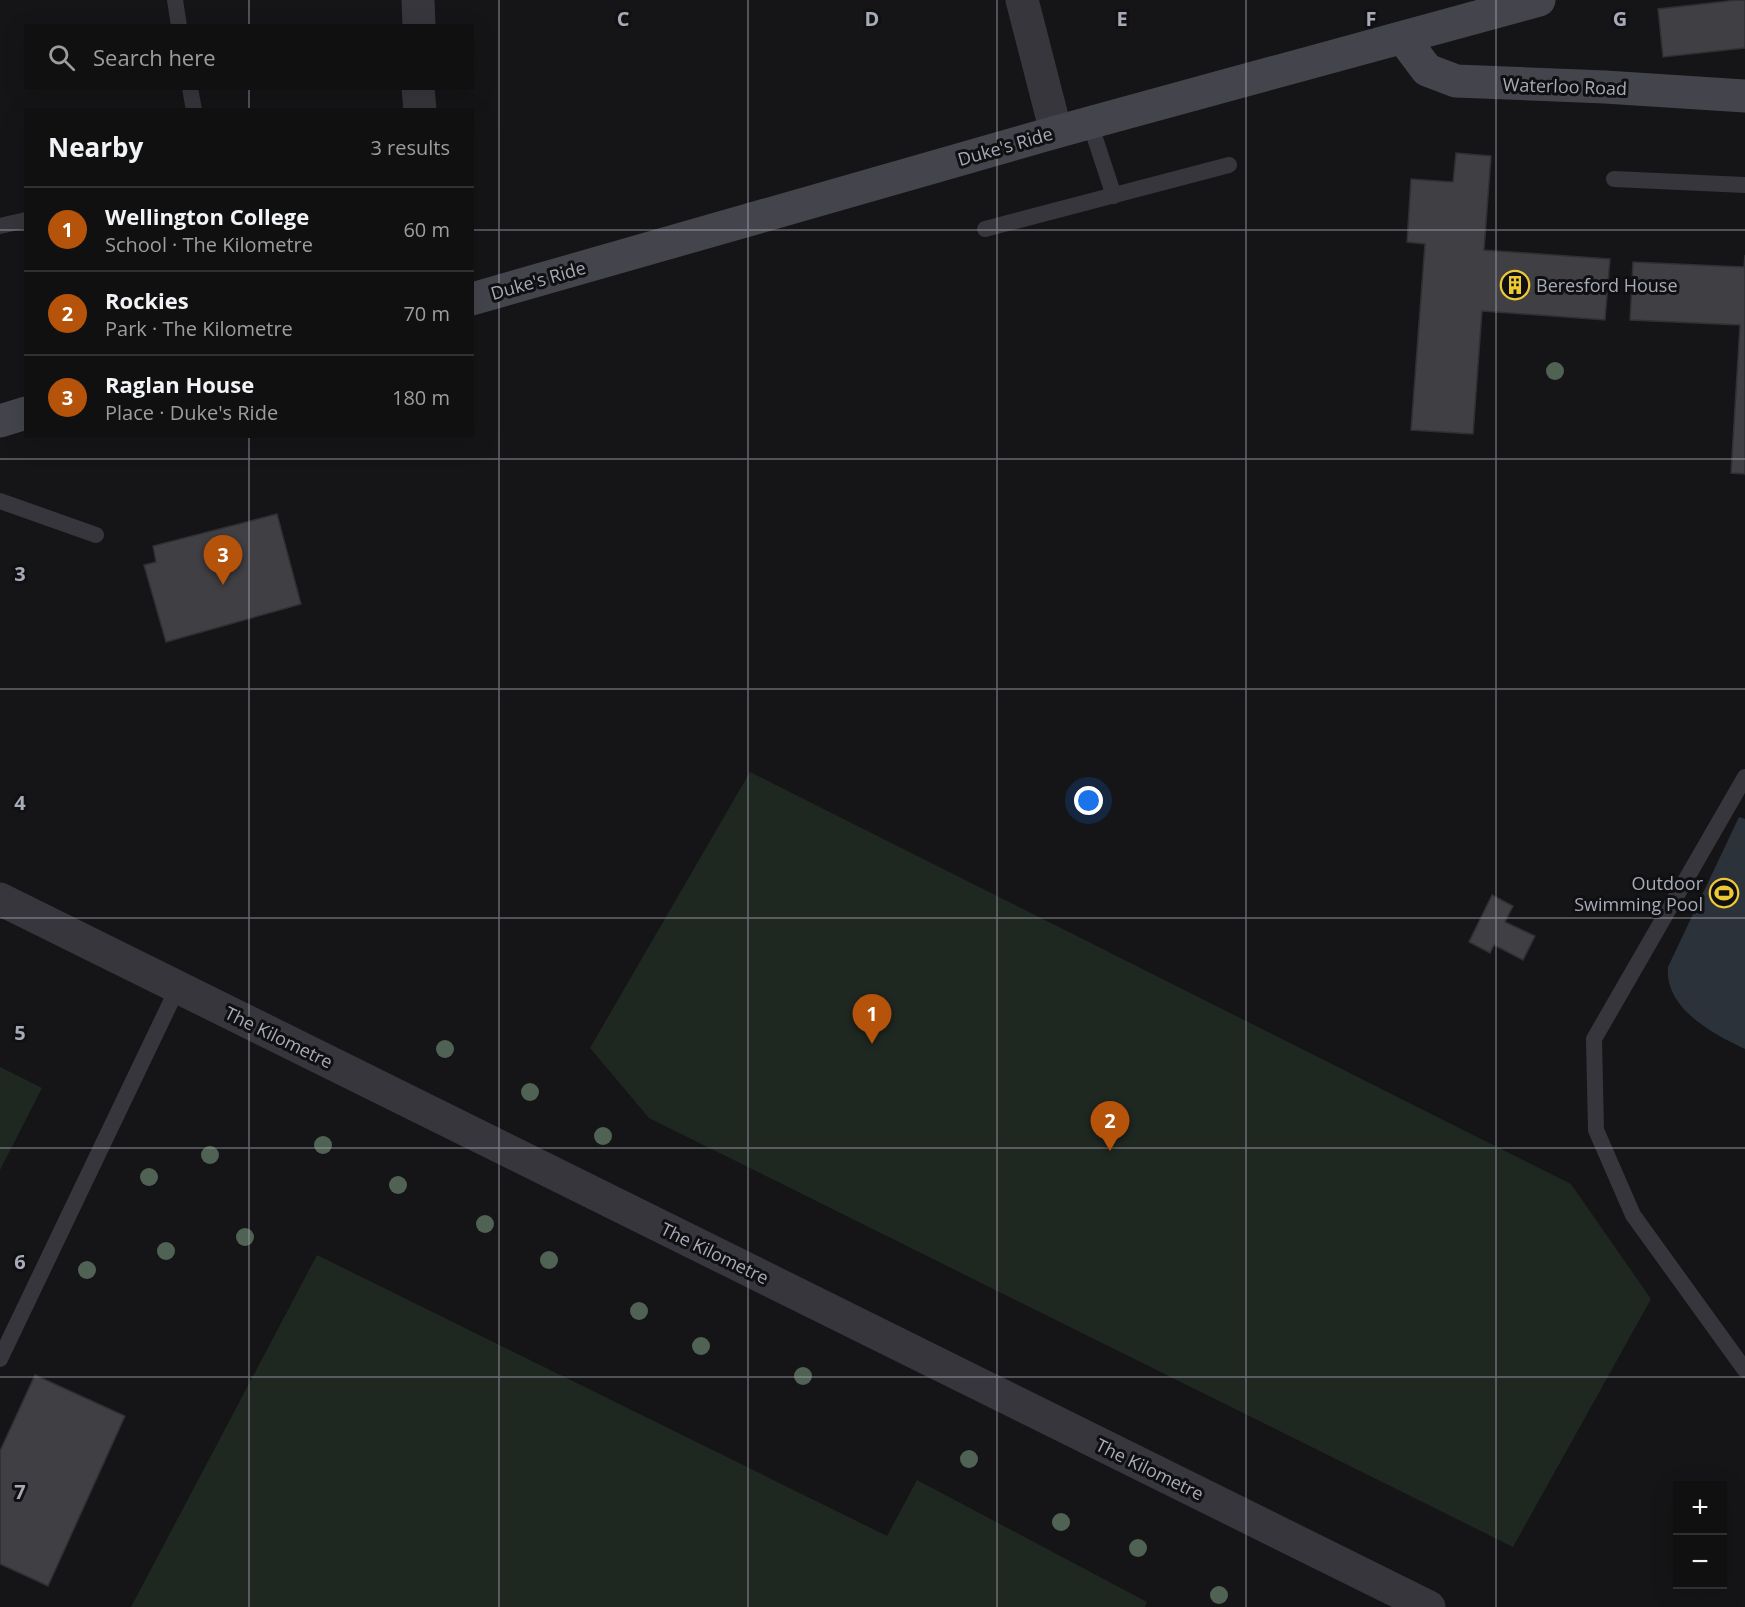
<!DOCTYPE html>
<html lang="en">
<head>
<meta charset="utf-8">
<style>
	body { margin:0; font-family:"Open Sans",sans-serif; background:#19191a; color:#f1f3f6 }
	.controls { position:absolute; right:18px; bottom:18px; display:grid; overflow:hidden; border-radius:0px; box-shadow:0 6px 24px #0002 }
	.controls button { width:54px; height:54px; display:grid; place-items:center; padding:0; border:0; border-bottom:2px solid #303031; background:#101011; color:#f1f3f6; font:30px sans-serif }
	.you { position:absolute; left:1089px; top:801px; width:21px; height:21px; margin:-15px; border:4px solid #fff; border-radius:50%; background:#1a73e8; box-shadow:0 0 0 9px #1a73e833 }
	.badge { display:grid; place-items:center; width:39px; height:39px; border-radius:50%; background:#b45309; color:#fff; font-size:20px; font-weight:700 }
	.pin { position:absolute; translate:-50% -50px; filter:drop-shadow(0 2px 3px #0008) }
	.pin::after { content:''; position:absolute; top:32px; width:21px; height:18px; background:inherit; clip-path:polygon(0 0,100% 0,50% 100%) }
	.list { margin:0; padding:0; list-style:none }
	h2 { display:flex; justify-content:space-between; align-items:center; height:78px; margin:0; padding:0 24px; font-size:26px }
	h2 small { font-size:20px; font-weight:400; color:#9c9d9f }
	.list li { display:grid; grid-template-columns:39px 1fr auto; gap:18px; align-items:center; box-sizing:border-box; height:84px; padding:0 24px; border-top:2px solid #303031 }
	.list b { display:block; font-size:22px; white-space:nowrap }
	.list p { margin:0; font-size:20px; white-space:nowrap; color:#9c9d9f }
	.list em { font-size:20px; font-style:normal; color:#9c9d9f }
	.icon { flex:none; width:33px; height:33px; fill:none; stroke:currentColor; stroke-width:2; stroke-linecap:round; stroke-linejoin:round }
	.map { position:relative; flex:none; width:1745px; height:1607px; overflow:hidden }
	.search { position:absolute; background:#101011; box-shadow:0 6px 24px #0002; left:24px; top:24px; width:450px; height:66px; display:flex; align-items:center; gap:15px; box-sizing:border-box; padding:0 21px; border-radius:0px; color:#9c9d9f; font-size:22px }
	.panel { position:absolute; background:#101011; box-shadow:0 6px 24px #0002; left:24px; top:108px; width:450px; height:330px; border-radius:0px }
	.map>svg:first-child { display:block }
	.green { fill:#1f2721 }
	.water { fill:#2b323a }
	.building { fill:#3f3f44; stroke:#302f33; stroke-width:1.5 }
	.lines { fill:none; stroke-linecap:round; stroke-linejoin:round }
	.lane { stroke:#36363c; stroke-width:16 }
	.street { stroke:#36363c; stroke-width:33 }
	.secondary { stroke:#44454c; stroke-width:33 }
	.tree { fill:#4f6254 }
	.grid { fill:none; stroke:#a7aab7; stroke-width:1.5; stroke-opacity:0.55 }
	.labels { text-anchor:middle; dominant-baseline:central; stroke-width:6; stroke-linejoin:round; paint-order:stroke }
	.street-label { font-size:18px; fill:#a7aab7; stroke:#101012 }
	.poi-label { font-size:18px; fill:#a7aab7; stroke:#101012; text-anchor:start }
	.grid-label { font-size:20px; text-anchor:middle; font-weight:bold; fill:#a7aab7; stroke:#101012; stroke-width:6; stroke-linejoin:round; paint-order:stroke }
</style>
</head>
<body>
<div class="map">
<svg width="1745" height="1607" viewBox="0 0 1745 1607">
	<rect width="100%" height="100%" fill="#151517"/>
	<g class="green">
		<polygon points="750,772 1571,1184 1651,1299 1513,1547 649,1118 590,1048"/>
		<polygon points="0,1067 42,1088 0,1170"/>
		<polygon points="317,1255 887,1536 917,1480 1147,1602 1145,1607 131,1607"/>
	</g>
	<path class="water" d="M1739 817 1745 819V1049C1713 1034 1664 1008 1668 967Z"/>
	<g class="building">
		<polygon points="1737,0 1745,0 1745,48 1663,57 1658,9"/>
		<polygon points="1456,153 1491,156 1484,250 1610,259 1605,320 1482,311 1473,434 1411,430 1425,244 1407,242 1411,179 1453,182"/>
		<polygon points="1745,255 1745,474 1731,473 1740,325 1630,320 1633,262 1744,267"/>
		<polygon points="277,514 301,604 166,642 144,565 156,562 153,546"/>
		<polygon points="1492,895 1513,906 1505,922 1535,936 1523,960 1494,945 1490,953 1469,942"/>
		<polygon points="35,1375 125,1416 48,1586 0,1564 0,1451"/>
	</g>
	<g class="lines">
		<g class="lane">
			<polyline points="175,0 179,26"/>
			<polyline points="190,88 194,110"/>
			<polyline points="1090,123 1114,196"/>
			<polyline points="1614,179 1745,185"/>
			<polyline points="0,226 26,220"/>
			<polyline points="985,229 1229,165"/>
			<polyline points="0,501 96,535"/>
			<polyline points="1745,777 1594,1039 1596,1130 1633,1215 1745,1370"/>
			<polyline points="0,1359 178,987"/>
		</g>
		<g class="street">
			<polyline points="418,0 419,26"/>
			<polyline points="1022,0 1056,132"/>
			<polyline points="418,88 420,110"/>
			<polyline points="0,899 1429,1607"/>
		</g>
		<g class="secondary">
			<polyline points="1403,38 1427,70 1456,81 1605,87 1745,96"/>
			<polyline points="472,299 1056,132 1539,0"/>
			<polyline points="0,421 26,413"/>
		</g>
	</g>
	<g class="tree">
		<circle cx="1555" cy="371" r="9"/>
		<circle cx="445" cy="1049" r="9"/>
		<circle cx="530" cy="1092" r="9"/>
		<circle cx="603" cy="1136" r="9"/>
		<circle cx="323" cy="1145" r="9"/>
		<circle cx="210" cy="1155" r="9"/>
		<circle cx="149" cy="1177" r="9"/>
		<circle cx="398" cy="1185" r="9"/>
		<circle cx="485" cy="1224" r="9"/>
		<circle cx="245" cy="1237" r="9"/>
		<circle cx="166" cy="1251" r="9"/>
		<circle cx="549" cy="1260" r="9"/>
		<circle cx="87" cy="1270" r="9"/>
		<circle cx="639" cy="1311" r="9"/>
		<circle cx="701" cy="1346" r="9"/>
		<circle cx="803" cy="1376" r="9"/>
		<circle cx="969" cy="1459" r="9"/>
		<circle cx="1061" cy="1522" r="9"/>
		<circle cx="1138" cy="1548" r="9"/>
		<circle cx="1219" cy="1595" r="9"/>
	</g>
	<path class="grid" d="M249 0V26M499 0V1607M748 0V1607M997 0V1607M1246 0V1607M1496 0V1607M249 88V110M0 230H26M472 230H1745M249 436V1607M0 459H1745M0 689H1745M0 918H1745M0 1148H1745M0 1377H1745"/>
	<defs>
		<g id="building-ring" transform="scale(1.5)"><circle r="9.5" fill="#101012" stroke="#eec936" stroke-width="1.5"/><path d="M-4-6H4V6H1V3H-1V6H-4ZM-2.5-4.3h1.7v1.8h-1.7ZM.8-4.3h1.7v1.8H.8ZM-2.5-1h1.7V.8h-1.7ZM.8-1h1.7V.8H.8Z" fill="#eec936"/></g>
		<g id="stadium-ring" transform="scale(1.5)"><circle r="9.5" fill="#101012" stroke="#eec936" stroke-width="1.5"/><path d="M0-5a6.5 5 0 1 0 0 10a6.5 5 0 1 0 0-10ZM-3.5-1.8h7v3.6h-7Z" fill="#eec936"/></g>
	</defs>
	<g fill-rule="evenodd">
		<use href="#building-ring" x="1515" y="285"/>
		<use href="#stadium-ring" x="1724" y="893"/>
	</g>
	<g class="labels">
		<g class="street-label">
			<text transform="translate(1565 86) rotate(2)">Waterloo Road</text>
			<text transform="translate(1005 146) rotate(-16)">Duke's Ride</text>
			<text transform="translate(538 280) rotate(-16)">Duke's Ride</text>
			<text transform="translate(279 1037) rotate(26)">The Kilometre</text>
			<text transform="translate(715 1253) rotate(26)">The Kilometre</text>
			<text transform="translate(1150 1469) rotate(26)">The Kilometre</text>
		</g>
		<g class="poi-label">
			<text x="1536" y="285">Beresford House</text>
			<text x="1703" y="883" text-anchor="end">Outdoor<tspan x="1703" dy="21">Swimming Pool</tspan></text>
		</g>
	</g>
	<g class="grid-label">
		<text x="623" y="26">C</text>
		<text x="872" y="26">D</text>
		<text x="1122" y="26">E</text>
		<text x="1371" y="26">F</text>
		<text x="1620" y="26">G</text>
		<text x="20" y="581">3</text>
		<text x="20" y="810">4</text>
		<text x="20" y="1040">5</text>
		<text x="20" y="1269">6</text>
		<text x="20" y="1499">7</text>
	</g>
</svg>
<div class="controls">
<button>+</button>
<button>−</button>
</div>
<div class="you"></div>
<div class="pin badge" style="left:872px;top:1044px">1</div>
<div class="pin badge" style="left:1110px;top:1151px">2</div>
<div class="pin badge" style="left:223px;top:585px">3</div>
<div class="search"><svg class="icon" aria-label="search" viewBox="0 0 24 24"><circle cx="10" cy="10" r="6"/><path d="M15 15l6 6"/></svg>Search here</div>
<section class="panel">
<h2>Nearby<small>3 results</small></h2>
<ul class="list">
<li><span class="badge">1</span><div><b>Wellington College</b><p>School · The Kilometre</p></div><em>60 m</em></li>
<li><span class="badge">2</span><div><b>Rockies</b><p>Park · The Kilometre</p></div><em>70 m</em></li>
<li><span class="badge">3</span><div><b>Raglan House</b><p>Place · Duke's Ride</p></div><em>180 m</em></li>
</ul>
</section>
</div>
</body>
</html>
